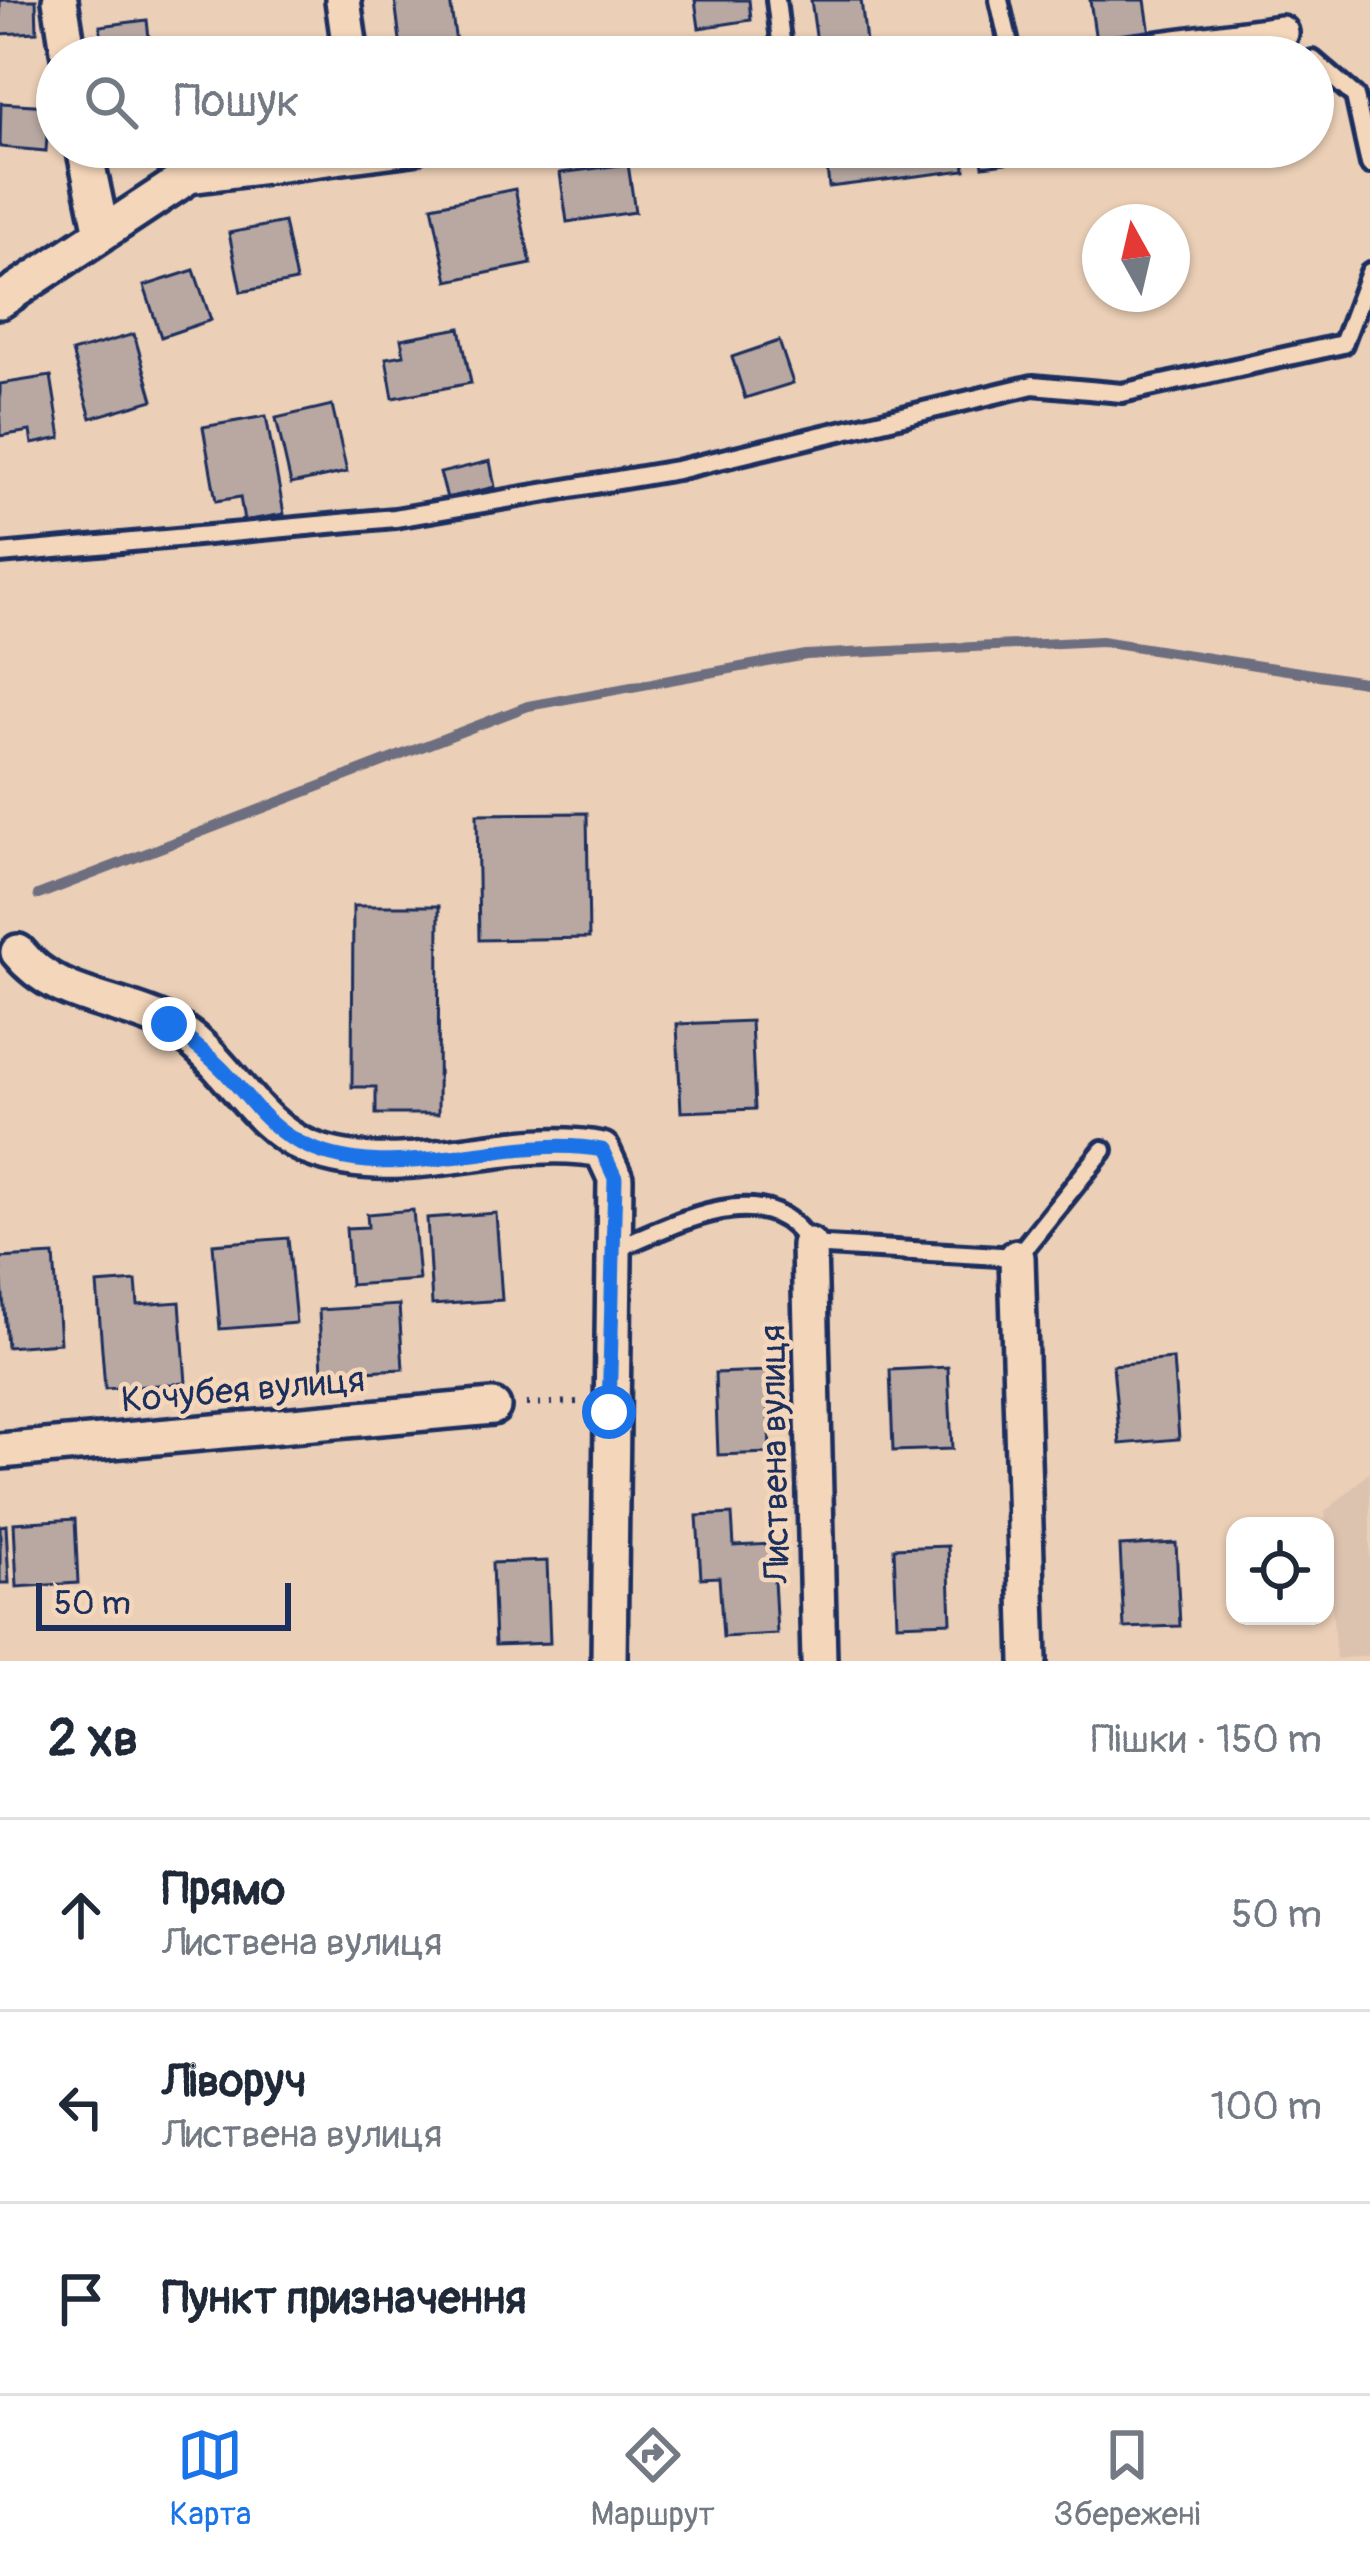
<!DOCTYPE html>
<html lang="uk">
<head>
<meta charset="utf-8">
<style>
	body { margin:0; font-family:Pangolin,sans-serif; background:#f2f2f3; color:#1f2937 }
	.controls { position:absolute; right:36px; bottom:36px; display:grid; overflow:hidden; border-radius:24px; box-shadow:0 3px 9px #0004 }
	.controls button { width:108px; height:108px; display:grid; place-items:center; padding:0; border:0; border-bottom:3px solid #e0e1e3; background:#fff; color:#1f2937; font:60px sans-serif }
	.compass { position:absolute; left:1082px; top:204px; width:108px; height:108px; border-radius:50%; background:#fff; box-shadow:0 3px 9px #0004; rotate:352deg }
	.scale { position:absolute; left:36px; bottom:30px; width:255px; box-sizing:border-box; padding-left:12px; border:6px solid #1b2f5e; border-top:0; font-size:33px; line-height:42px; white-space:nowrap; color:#1b2f5e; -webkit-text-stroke:9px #f4d6ba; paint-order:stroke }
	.stop { position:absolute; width:36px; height:36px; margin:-27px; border:9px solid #1a73e8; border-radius:50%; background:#fff }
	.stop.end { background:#1a73e8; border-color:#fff; box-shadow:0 3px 12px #0008 }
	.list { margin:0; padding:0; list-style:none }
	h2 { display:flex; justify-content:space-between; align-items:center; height:156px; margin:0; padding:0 48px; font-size:51px }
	h2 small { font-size:39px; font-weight:400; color:#747a83 }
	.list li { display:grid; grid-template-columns:78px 1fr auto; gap:36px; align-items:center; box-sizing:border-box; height:192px; padding:0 48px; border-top:3px solid #e0e1e3 }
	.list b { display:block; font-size:45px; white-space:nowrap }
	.list p { margin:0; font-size:39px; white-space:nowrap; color:#747a83 }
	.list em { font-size:39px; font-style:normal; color:#747a83 }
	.icon { flex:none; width:66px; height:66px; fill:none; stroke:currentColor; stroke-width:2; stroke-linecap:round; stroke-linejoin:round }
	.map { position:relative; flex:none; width:1370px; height:1661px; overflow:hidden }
	.search { position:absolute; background:#fff; box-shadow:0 3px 9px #0004; left:36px; right:36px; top:36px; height:132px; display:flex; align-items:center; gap:30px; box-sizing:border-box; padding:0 42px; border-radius:66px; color:#747a83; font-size:45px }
	.sheet { height:732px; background:#fff }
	nav { display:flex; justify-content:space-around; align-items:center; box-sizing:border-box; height:168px; border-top:3px solid #e0e1e3; background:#fff; font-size:33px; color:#747a83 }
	nav a { display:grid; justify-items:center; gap:6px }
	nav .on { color:#1a73e8 }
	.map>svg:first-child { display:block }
	.built { fill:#dcc3b0 }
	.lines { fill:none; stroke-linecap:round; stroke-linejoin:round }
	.stream { stroke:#6d6e80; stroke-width:10 }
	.building { fill:#b8a8a1; stroke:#1b2f5e; stroke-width:3 }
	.lane-casing { stroke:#1b2f5e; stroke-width:26 }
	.street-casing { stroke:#1b2f5e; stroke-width:42 }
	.path { stroke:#1b2f5e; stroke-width:6; stroke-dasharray:3 9; stroke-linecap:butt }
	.lane { stroke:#f4d6ba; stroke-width:16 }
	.street { stroke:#f4d6ba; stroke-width:33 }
	.route { stroke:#1a73e8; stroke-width:15 }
	.labels { text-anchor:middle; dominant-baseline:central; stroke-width:9; stroke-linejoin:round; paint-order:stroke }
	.street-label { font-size:36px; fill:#1b2f5e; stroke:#f4d6ba }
</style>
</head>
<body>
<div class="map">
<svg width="1370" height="1661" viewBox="0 0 1370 1661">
	<rect width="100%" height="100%" fill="#ebcfb6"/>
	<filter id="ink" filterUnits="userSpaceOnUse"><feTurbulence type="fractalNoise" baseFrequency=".00833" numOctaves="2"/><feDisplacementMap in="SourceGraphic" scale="24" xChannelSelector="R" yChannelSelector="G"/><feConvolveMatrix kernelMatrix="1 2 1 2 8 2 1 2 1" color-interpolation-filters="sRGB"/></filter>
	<g filter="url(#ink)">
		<polygon class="built" points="1370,1472 1370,1655 1336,1659 1325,1512"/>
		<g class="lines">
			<polyline class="stream" points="38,895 528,706 806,655 1101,641 1370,683"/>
		</g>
		<g class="building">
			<polygon points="0,0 36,0 37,32 0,34"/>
			<polygon points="395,0 450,0 458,57 402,57"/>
			<polygon points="695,0 749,0 751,20 699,28"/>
			<polygon points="811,0 861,0 867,51 819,57"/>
			<polygon points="1090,0 1145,0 1150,34 1096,41"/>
			<polygon points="147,20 151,57 104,57 100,26"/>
			<polygon points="1,103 49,106 46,151 0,147"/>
			<polygon points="825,147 963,147 965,170 829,187"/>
			<polygon points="980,147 1112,147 1112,149 983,166"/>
			<polygon points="628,164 635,212 567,222 560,173"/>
			<polygon points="515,189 531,264 448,281 432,206"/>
			<polygon points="284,222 296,281 241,292 229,233"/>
			<polygon points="194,270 211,320 161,337 144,286"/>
			<polygon points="460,328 471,383 393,398 386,358 404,355 401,339"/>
			<polygon points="134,334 153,400 91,418 72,352"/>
			<polygon points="779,341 793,383 745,398 732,357"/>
			<polygon points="51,376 61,438 32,444 30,431 0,436 0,384"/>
			<polygon points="332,405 347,472 291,484 276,418"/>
			<polygon points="266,416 284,514 244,521 240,497 216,501 203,427"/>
			<polygon points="490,461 495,487 447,498 440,473"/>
			<polygon points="587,813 589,938 479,940 477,814"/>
			<polygon points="353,906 439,906 438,1114 376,1114 376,1087 352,1087"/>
			<polygon points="751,1021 755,1109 681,1112 677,1024"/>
			<polygon points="413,1210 419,1280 350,1285 346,1228 368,1227 367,1214"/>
			<polygon points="496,1213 502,1300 432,1305 427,1218"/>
			<polygon points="288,1238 296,1323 220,1329 213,1244"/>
			<polygon points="54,1255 60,1343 7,1347 0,1258"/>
			<polygon points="136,1281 138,1305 180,1302 186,1383 105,1389 97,1284"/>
			<polygon points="399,1305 403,1369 322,1373 319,1310"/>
			<polygon points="1173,1359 1179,1439 1120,1444 1113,1365"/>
			<polygon points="948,1367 952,1449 893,1451 890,1370"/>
			<polygon points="767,1371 770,1453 718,1455 715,1373"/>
			<polygon points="732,1514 734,1546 772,1544 777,1634 723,1637 719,1577 701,1578 697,1516"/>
			<polygon points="75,1519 78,1583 17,1587 14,1523"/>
			<polygon points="6,1525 9,1583 0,1583 0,1526"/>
			<polygon points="1176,1543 1180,1626 1124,1628 1120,1546"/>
			<polygon points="948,1546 951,1622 897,1624 894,1548"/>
			<polygon points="547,1561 550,1643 495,1645 492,1563"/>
		</g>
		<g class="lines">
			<g class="lane-casing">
				<g id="lane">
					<polyline points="776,0 783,57"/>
					<polyline points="999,0 1012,57"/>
					<polyline points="1313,60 1355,96 1370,164"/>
					<polyline points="0,554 395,518 677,470 1033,385 1122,393 1343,344 1370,272"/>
					<path d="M615 1249C672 1226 768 1171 809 1245L1017 1257 1103 1150"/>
				</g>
			</g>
			<g class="street-casing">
				<g id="street">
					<polyline points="60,0 69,57"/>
					<polyline points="343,0 351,57"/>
					<polyline points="1099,57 1281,33"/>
					<polyline points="84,147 102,233"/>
					<polyline points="0,301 189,176 412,147"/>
					<path d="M18 952C55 998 112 998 164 1022 223 1049 249 1124 309 1148 403 1185 507 1131 602 1150L615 1178 609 1661"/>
					<polyline points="809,1245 819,1661"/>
					<polyline points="1017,1257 1029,1661"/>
					<polyline points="0,1451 493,1407"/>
				</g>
			</g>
			<polyline class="path" points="526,1404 578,1402"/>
			<use href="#lane" class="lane"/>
			<use href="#street" class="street"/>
		</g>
	</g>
	<g class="lines" filter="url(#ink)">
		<path class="route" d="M169 1024C186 1038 204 1051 219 1066 243 1089 262 1121 291 1138 385 1194 503 1131 602 1150L615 1178 609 1412"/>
	</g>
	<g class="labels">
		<g class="street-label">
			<text transform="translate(243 1390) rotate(-5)">Кочубея вулиця</text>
			<text transform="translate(775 1454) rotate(-91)">Листвена вулиця</text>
		</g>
	</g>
</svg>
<div class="controls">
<button><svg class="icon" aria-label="locate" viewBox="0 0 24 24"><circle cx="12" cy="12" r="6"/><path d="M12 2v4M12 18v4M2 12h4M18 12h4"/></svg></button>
</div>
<svg class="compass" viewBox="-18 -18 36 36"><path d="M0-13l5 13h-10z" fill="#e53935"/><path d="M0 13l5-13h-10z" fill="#747a83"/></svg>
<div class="scale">50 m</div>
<div class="stop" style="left:609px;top:1412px"></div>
<div class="stop end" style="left:169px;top:1024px"></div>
<div class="search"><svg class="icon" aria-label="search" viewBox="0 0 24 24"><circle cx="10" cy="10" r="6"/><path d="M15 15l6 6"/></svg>Пошук</div>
</div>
<section class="sheet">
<h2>2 хв<small>Пішки · 150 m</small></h2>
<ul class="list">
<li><svg class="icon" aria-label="ahead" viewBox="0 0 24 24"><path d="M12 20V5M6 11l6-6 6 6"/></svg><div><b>Прямо</b><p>Листвена вулиця</p></div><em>50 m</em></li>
<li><svg class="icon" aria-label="left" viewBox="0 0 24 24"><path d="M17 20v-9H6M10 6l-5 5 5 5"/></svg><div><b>Ліворуч</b><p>Листвена вулиця</p></div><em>100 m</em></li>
<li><svg class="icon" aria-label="arrive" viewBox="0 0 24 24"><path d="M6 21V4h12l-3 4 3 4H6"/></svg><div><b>Пункт призначення</b></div></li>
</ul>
</section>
<nav>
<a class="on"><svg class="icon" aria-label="map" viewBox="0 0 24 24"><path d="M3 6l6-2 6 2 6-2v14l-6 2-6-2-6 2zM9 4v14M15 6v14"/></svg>Карта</a>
<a><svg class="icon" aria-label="directions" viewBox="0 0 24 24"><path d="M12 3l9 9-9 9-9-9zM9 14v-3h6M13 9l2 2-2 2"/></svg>Маршрут</a>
<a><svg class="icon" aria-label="saved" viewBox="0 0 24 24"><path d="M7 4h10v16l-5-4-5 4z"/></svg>Збережені</a>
</nav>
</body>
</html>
